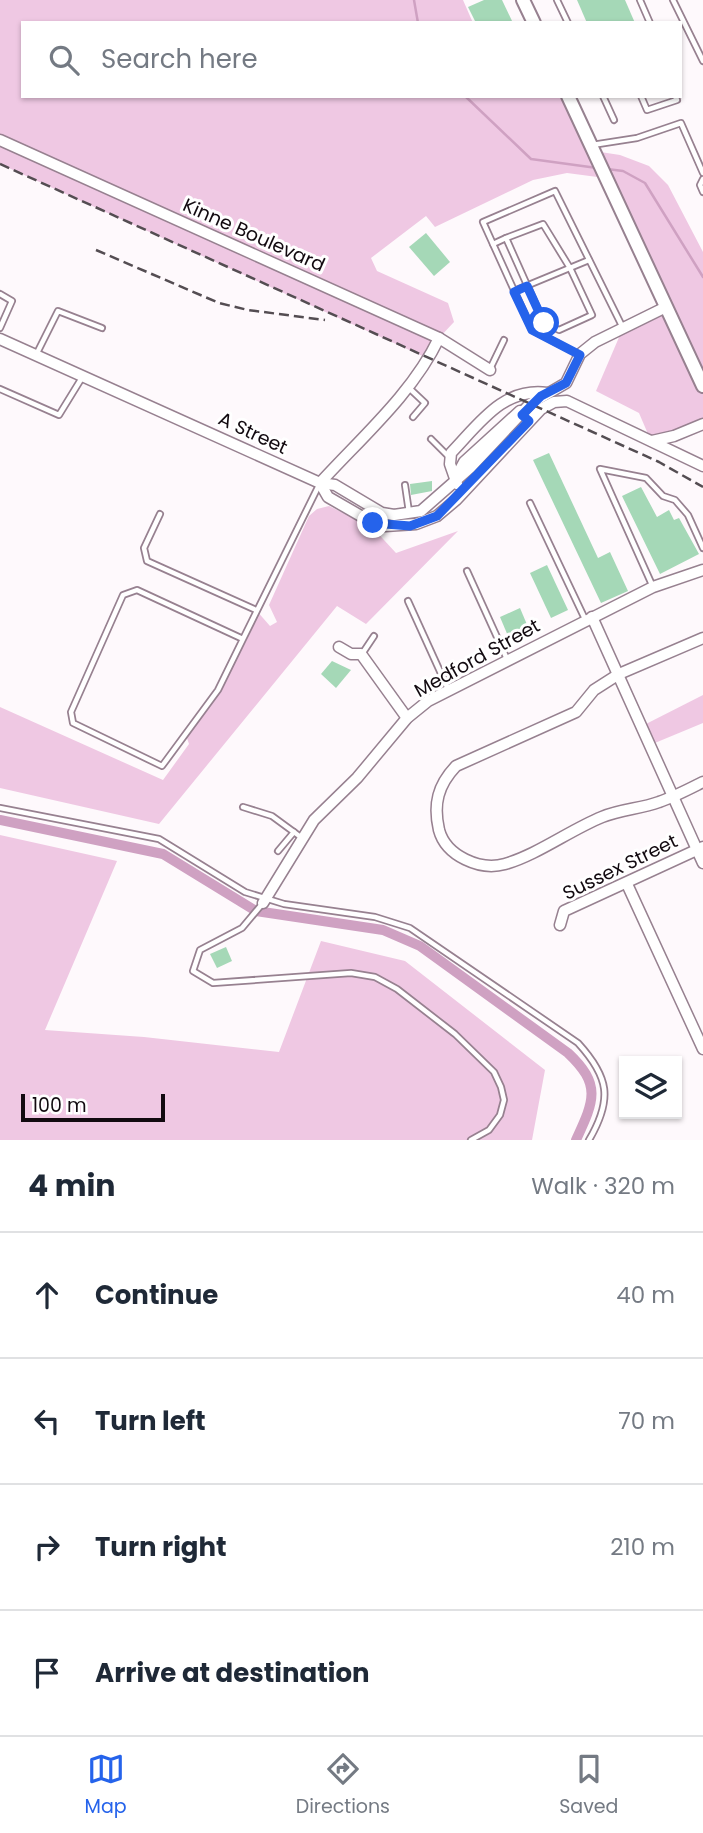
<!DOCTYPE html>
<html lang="en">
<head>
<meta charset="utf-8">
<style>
	body { margin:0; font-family:Poppins,sans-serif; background:#f6f6f7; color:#1f2937 }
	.controls { position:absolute; right:21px; bottom:21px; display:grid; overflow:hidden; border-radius:0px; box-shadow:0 2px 5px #0004 }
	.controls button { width:63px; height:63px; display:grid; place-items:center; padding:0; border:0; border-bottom:2px solid #e0e1e3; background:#fff; color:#1f2937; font:35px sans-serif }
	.scale { position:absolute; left:21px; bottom:18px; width:144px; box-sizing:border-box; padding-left:7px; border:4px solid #120a10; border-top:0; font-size:19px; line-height:24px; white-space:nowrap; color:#120a10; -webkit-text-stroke:5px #fff; paint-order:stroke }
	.stop { position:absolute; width:21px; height:21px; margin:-16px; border:5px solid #2563eb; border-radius:50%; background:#fff }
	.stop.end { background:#2563eb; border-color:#fff; box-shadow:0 2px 7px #0008 }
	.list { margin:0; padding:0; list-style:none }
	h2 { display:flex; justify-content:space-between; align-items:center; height:91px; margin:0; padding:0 28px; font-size:30px }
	h2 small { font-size:23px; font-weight:400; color:#747a83 }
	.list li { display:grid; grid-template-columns:46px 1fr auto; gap:21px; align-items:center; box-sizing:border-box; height:126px; padding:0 28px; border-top:2px solid #e0e1e3 }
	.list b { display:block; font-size:26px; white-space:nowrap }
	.list em { font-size:23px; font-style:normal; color:#747a83 }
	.icon { flex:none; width:38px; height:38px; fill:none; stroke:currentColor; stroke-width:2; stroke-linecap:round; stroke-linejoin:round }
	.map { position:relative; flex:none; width:703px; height:1140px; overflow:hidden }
	.search { position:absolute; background:#fff; box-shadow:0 2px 5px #0004; left:21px; right:21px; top:21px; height:77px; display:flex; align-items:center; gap:18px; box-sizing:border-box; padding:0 24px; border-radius:0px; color:#747a83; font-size:26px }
	.sheet { height:595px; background:#fff }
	nav { display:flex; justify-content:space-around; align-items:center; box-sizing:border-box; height:98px; border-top:2px solid #e0e1e3; background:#fff; font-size:19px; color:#747a83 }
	nav a { display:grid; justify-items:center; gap:4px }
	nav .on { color:#2563eb }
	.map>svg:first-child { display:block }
	.green { fill:#efc8e3 }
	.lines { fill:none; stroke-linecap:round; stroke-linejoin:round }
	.stream { stroke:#cfa1c2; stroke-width:2.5 }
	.canal { stroke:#cfa1c2; stroke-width:10 }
	.building { fill:#a5d8b7 }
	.service-casing { stroke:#978190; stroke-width:8 }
	.minor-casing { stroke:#978190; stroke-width:13 }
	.tertiary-casing { stroke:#978190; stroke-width:16 }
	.service { stroke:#fff; stroke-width:4.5 }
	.minor { stroke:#fff; stroke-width:10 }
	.tertiary { stroke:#fff; stroke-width:12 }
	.rail { stroke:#544d52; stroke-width:2.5; stroke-dasharray:10 5; stroke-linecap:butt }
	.route { stroke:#2563eb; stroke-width:9 }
	.labels { text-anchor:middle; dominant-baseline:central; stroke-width:6; stroke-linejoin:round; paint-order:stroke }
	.street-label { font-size:19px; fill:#120a10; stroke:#fff }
</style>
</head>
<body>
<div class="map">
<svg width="703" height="1140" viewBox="0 0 703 1140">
	<rect width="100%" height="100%" fill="#fef9fc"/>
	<g class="green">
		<polygon points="0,0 463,0 473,23 23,23 23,96 568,96 594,151 620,155 649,166 668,185 703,252 703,424 651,441 639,413 596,391 623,328 666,307 605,178 567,173 533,180 435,227 426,216 371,258 377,271 448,303 454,322 439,338 429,359 0,164"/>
		<polygon points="329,506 372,527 396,553 458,531 366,624 337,606 159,824 0,788 0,707 163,780 189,744 186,735 218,690 256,610 270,626 277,622 269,605 309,516 317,509"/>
		<polygon points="703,695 703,723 650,745 642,726"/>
		<polygon points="0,835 117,861 45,1030 144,1037 279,1052 321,941 405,961 545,1070 532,1140 0,1140"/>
	</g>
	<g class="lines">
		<g class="stream">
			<polyline points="414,0 418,23"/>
			<polyline points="465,96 531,159 597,168"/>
			<polyline points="607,169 623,171 645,183 703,277"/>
		</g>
		<path class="canal" d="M0 820 163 854 256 911 383 930 420 946 568 1053C602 1085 594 1101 576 1140"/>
	</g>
	<g class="building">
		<polygon points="484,0 502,0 513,23 476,23 468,7"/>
		<polygon points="577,0 625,0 635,23 587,23"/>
		<polygon points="426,233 450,262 434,276 409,247"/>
		<polygon points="549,453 598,558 610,552 628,591 601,603 533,460"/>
		<polygon points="432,481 432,491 411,495 410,484"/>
		<polygon points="641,487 657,517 669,510 674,520 679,518 699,554 660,574 622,496"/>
		<polygon points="547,565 568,610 551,618 530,573"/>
		<polygon points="520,608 528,627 508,636 500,617"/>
		<polygon points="332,661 351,670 336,688 321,674"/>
		<polygon points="226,947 232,961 217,968 210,954"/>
	</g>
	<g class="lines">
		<g class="service-casing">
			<g id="service">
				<polyline points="557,0 568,23"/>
				<polyline points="640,0 650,23"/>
				<polyline points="673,0 703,61"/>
				<polyline points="603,96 614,120"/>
				<polyline points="641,96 647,110 677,100 675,96"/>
				<polyline points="592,145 637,138 681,123 703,173"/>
				<polyline points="703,179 700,185 703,192"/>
				<polygon points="543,224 570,268 592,315 559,330 544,323 506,238"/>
				<polyline points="493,244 506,238"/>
				<polyline points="514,291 589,260"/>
				<polyline points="0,294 12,301 0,328"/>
				<polyline points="37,353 58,311 102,328"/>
				<polyline points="578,354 532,330 483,222 555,191 623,328"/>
				<polyline points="490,369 504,340"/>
				<polyline points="408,387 425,403 413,417"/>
				<polyline points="0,389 59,415 83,376"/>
				<polyline points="431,439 449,457"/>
				<polyline points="405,485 409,512"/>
				<polyline points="530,503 585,619"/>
				<polyline points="160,514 144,548 147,561 256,610"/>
				<polyline points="467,571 507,659"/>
				<polyline points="653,587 600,469 646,478 663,496 675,500 688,515 703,548"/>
				<polyline points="408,601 448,689"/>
				<polyline points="243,639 218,690 162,766 73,723 71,712 123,595 137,590 243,639 320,483"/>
				<polyline points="362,654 374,636"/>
				<polyline points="243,807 272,816 302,838"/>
				<path d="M0 808 159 839 245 892 284 904 375 917 410 928 578 1043C609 1077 613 1099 589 1140"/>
				<polyline points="278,851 294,832"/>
				<polyline points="263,903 242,928 200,950 193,971 213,983 351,973 375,977 397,989 455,1034 494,1072 501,1087 504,1100 500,1115 489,1130 471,1140"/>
			</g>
		</g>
		<g class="minor-casing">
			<g id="minor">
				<polyline points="0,140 439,338 490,370"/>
				<path d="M0 339 320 483C361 438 413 393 439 338"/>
				<polyline points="652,441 674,436 703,424"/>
				<polyline points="456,477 464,462 520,411"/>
				<polyline points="320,483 328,497 373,523 385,526 416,524 437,516 456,500 541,409 554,402 567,401 703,466"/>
				<polyline points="320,483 335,485 382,513 394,515 421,511 470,468 530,404 566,383 580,354 595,342 666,307"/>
				<path d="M457 484 450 464 451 453C479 424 503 387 547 393"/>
				<polyline points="592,617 703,863"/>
				<path d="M703 638 619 674 594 690 576 712 456 766C438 785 433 804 439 830 446 856 480 871 505 864 537 855 570 830 602 817 621 809 640 809 659 802 674 797 689 789 703 782"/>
				<polyline points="339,647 351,654 361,654 407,718"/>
				<polyline points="627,884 703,1049"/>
				<polyline points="263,903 314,820 357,778 407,718 428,701 653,587 703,570"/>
				<polyline points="560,925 564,911 703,847"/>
			</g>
		</g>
		<g class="tertiary-casing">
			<g id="tertiary">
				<polyline points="523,0 534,23"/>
				<polyline points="568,96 703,386"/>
			</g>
		</g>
		<use href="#service" class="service"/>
		<use href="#minor" class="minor"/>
		<use href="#tertiary" class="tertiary"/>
		<g class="rail">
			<polyline points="0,164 659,462 703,487"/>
			<polyline points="96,250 219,303 248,310 325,320"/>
		</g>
	</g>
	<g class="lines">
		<polyline class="route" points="373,523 410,526 437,516 529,421 522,415 541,396 566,383 580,355 532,330 514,292 527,286 544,323"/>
	</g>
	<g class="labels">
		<g class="street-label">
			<text transform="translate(254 235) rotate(24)">Kinne Boulevard</text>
			<text transform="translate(253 433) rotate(25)">A Street</text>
			<text transform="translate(477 658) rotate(-29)">Medford Street</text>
			<text transform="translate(620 867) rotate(-26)">Sussex Street</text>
		</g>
	</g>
</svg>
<div class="controls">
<button><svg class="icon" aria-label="layers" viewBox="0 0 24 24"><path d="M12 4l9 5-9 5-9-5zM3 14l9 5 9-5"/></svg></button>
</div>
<div class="scale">100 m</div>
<div class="stop" style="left:544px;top:323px"></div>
<div class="stop end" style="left:373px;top:523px"></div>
<div class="search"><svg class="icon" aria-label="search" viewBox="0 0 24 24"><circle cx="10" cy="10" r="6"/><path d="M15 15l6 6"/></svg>Search here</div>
</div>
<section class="sheet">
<h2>4 min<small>Walk · 320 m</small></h2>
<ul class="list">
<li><svg class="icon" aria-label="ahead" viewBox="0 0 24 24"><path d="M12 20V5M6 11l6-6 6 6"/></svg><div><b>Continue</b></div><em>40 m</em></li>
<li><svg class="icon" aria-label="left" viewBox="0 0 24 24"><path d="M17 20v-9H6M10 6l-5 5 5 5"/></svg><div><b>Turn left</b></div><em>70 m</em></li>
<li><svg class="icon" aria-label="right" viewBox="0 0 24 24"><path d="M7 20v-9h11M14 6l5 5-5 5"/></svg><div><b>Turn right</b></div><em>210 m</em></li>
<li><svg class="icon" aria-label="arrive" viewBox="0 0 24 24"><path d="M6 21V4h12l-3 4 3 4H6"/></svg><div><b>Arrive at destination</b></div></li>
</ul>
</section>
<nav>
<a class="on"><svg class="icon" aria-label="map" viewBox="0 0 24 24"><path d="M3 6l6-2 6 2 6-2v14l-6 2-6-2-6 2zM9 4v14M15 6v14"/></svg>Map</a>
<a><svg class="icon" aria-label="directions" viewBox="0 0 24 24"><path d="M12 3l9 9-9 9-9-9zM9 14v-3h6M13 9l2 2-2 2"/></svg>Directions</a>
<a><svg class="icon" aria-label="saved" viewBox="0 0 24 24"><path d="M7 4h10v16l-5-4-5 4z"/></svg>Saved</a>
</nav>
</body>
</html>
